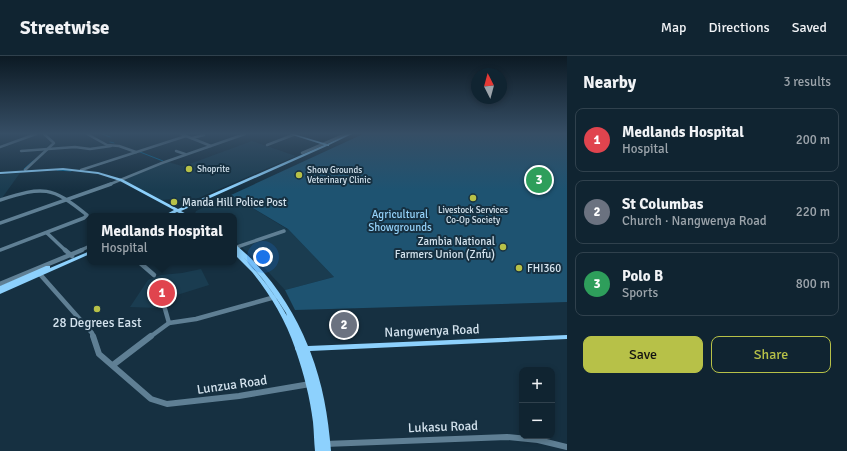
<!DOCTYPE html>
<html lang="en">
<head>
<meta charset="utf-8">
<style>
	body { margin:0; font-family:Signika,sans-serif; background:#192c39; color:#f1f3f6 }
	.controls { position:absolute; right:12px; bottom:12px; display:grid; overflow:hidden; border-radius:8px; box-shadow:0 2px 6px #0003 }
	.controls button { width:36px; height:36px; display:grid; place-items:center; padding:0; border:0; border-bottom:1px solid #30414d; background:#102431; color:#f1f3f6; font:20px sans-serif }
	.compass { position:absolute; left:471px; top:12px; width:36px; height:36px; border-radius:50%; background:#102431; box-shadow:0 2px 6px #0003; rotate:354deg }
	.you { position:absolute; left:263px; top:201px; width:14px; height:14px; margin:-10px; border:3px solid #fff; border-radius:50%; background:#1a73e8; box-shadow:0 0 0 6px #1a73e833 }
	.badge { display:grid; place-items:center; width:26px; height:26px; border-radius:50%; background:#b7c148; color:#fff; font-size:13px; font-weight:700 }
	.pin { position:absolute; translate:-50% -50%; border:2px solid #fff; box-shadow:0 1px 4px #0006 }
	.popup { position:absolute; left:87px; top:157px; width:150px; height:52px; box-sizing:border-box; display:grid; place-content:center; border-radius:8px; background:#102431; filter:drop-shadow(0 1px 3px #0005); font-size:13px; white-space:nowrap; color:#9ca4ab }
	.popup b { font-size:15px; color:#f1f3f6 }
	.popup::after { content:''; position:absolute; left:50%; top:100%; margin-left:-8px; border:8px solid transparent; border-top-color:#102431 }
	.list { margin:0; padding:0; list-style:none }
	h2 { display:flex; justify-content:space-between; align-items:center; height:52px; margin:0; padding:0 16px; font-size:17px }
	h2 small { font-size:13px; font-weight:400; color:#9ca4ab }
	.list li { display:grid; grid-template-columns:26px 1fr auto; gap:12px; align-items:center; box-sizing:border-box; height:64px; margin:0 8px 8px; padding:0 8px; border:1px solid #30414d; border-radius:8px }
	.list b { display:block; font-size:15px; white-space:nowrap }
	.list p { margin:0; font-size:13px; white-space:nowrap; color:#9ca4ab }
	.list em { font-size:13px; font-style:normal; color:#9ca4ab }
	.actions { display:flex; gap:8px; padding:12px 16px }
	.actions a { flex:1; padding:9px 0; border:1px solid #b7c148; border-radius:8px; text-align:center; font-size:14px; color:#b7c148 }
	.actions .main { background:#b7c148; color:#111 }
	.map { position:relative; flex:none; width:567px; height:395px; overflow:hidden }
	header { display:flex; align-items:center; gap:24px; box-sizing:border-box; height:56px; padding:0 20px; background:#102431; border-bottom:1px solid #30414d }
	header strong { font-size:19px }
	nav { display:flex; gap:22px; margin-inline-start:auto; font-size:14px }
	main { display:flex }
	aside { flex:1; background:#102431 }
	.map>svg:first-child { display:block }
	.built { fill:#1a3c50 }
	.green { fill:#1e5371 }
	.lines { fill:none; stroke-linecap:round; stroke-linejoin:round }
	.stream { stroke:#056a99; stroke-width:1 }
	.minor-far3 { stroke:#5f7f94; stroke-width:2.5 }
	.minor-far2 { stroke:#5f7f94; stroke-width:3.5 }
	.minor-far1 { stroke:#5f7f94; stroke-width:4.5 }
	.minor { stroke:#5f7f94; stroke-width:6 }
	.major { fill:#8dd1fd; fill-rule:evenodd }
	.poi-dot { fill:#b7c148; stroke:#163041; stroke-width:1.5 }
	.labels { text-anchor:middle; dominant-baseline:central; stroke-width:4; stroke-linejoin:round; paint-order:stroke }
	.far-poi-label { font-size:9px; fill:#d4e3ee; stroke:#163041; text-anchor:start }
	.poi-label { font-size:11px; fill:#d4e3ee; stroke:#163041; text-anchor:start }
	.park-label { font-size:11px; fill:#94d1f8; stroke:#163041 }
	.near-poi-label { font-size:13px; fill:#d4e3ee; stroke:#163041 }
	.near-street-label { font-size:13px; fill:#d4e3ee; stroke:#163041 }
</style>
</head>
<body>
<header>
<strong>Streetwise</strong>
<nav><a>Map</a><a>Directions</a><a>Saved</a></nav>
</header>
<main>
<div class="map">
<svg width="567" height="395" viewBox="0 0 567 395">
	<rect width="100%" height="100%" fill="#163041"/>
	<g class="built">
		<polygon points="252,85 296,100 187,147 175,143 161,144 122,124 168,106 182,110 187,109"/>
		<polygon points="20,117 2,142 0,142 0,119"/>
		<polygon points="231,139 287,173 240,189 234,185 234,160 198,160 195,158 196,155"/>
		<polygon points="288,173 334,221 285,234 259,206 240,190"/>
		<polygon points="201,213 209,229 161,244 163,252 160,252 130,251 148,224 161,219 182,217"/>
	</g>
	<polygon class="green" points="363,78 567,78 567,246 295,254 285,234 334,221 288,173 231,139"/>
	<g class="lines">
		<g class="stream">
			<polyline points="102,78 110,81"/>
			<polyline points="110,86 114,87"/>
			<polyline points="140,96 163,105"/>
			<polyline points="24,113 33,105"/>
			<polyline points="57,114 71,115"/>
		</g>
		<g class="minor-far3">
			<polyline points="87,78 107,89 119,90 136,96"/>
			<polyline points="181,78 211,90"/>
			<polyline points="192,82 204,79"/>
			<polyline points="267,89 293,79"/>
			<polyline points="0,91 36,78"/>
			<polyline points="21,95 75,91 90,93 111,90"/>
			<polyline points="176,95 185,98"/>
			<polyline points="302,97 346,78"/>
			<polyline points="25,114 54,87 44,78"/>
			<polyline points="81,114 186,80"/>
			<polyline points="108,129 162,107 245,78"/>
		</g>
		<g class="minor-far2">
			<path d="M0 144C44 130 51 130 87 159L84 162 0 194"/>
			<polyline points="0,167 111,128"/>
			<polyline points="47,177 66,195"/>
			<polyline points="234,192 284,175"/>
			<polyline points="79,195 90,190"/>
		</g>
		<g class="minor-far1">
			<polyline points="65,194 72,200"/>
			<polyline points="139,206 154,219"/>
			<polyline points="38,216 92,277 93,281"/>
			<polyline points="0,228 82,194"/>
			<polyline points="163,246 169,267"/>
			<polyline points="150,281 169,267 196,263 275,241"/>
		</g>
		<g class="minor">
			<polyline points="93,280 99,298 151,343 167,348 239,340 310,328"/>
			<polyline points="113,309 151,280"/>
			<polyline points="325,388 507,381 538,384 567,391"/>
		</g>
		<g class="major">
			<polygon points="289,78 294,78 327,88 348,78 352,78 329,89 329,90 327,90 181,155 190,160 185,160 177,156 169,160 163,160 174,154 120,125 98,118 63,114 0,118 0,116 63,112 98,116 122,123 178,153 324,89"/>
			<path d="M234 189H236C243 195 250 201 256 208 278 231 296 260 308 290L567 279V283L310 295C323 329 328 359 331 395H315C314 386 314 376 313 366 310 342 304 318 296 295L295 293V292C286 265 270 238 252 216 246 210 240 204 234 198V194H235L234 193ZM243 201C260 218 273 236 286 257L287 260C274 237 261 220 243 201Z"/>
			<polygon points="90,195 90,198 0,238 0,230 46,210 50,210 50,212"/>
		</g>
	</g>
	<linearGradient id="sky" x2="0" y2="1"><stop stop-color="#0c1a24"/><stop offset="0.58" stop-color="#364e65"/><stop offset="1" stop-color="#364e65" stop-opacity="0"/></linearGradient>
	<rect width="567" height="134" fill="url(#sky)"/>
	<g class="poi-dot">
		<circle cx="189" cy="113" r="4"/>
		<circle cx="299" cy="119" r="4"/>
		<circle cx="473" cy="142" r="4"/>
		<circle cx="174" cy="146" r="4"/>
		<circle cx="503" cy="191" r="4"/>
		<circle cx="519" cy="212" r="4"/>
		<circle cx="97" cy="253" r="4"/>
	</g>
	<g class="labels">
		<g class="far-poi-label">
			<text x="197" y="113">Shoprite</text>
			<text x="307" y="114">Show Grounds<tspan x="307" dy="10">Veterinary Clinic</tspan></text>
			<text x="473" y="154" text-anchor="middle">Livestock Services<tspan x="473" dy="10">Co-Op Society</tspan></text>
		</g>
		<g class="poi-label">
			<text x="182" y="146">Manda Hill Police Post</text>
			<text x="495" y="185" text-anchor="end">Zambia National<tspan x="495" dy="13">Farmers Union (Znfu)</tspan></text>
			<text x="527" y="212">FHI360</text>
		</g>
		<g class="park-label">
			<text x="400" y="158">Agricultural<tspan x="400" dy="13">Showgrounds</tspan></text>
		</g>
		<g class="near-poi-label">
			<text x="97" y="267">28 Degrees East</text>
		</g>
		<g class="near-street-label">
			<text transform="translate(432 275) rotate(-2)">Nangwenya Road</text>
			<text transform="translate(232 329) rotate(-8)">Lunzua Road</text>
			<text transform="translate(443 371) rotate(-2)">Lukasu Road</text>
		</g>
	</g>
</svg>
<div class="controls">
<button>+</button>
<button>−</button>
</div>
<svg class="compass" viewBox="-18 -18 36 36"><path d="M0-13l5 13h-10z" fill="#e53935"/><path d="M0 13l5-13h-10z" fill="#9ca4ab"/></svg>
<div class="you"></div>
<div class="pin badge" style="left:162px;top:237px;background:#e0444e">1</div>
<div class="popup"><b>Medlands Hospital</b>Hospital</div>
<div class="pin badge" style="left:344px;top:269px;background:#6b7280">2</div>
<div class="pin badge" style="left:539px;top:124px;background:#2e9e5b">3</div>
</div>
<aside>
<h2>Nearby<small>3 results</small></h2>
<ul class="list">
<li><span class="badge" style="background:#e0444e">1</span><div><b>Medlands Hospital</b><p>Hospital</p></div><em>200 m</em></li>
<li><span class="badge" style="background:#6b7280">2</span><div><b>St Columbas</b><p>Church · Nangwenya Road</p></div><em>220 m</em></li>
<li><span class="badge" style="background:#2e9e5b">3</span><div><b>Polo B</b><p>Sports</p></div><em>800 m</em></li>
</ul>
<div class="actions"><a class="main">Save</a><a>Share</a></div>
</aside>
</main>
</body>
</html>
